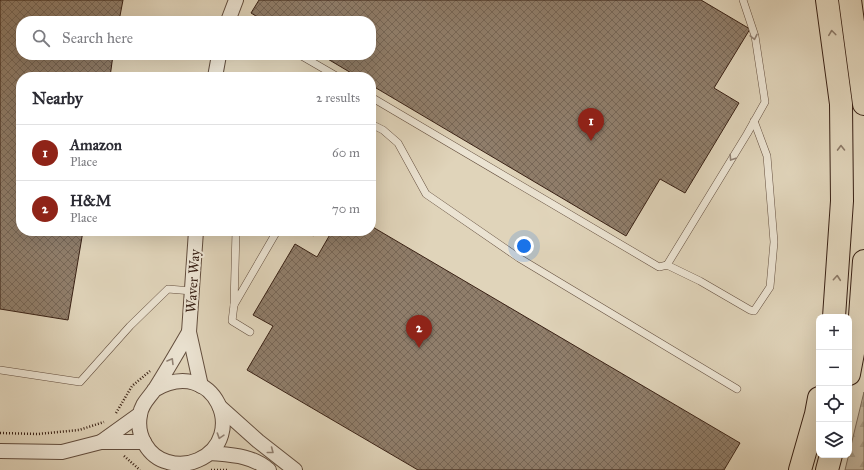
<!DOCTYPE html>
<html lang="en">
<head>
<meta charset="utf-8">
<style>
	body { margin:0; font-family:"IM FELL Great Primer",serif; background:#f2f2f3; color:#2b2b33 }
	.controls { position:absolute; right:12px; bottom:12px; display:grid; overflow:hidden; border-radius:8px; box-shadow:0 4px 16px #0002 }
	.controls button { width:36px; height:36px; display:grid; place-items:center; padding:0; border:0; border-bottom:1px solid #e1e1e2; background:#fff; color:#2b2b33; font:20px sans-serif }
	.you { position:absolute; left:524px; top:246px; width:14px; height:14px; margin:-10px; border:3px solid #fff; border-radius:50%; background:#1a73e8; box-shadow:0 0 0 6px #1a73e833 }
	.badge { display:grid; place-items:center; width:26px; height:26px; border-radius:50%; background:#8f2418; color:#fff; font-size:13px; font-weight:700 }
	.pin { position:absolute; translate:-50% -33px; filter:drop-shadow(0 1px 2px #0008) }
	.pin::after { content:''; position:absolute; top:21px; width:14px; height:12px; background:inherit; clip-path:polygon(0 0,100% 0,50% 100%) }
	.list { margin:0; padding:0; list-style:none }
	h2 { display:flex; justify-content:space-between; align-items:center; height:52px; margin:0; padding:0 16px; font-size:17px }
	h2 small { font-size:13px; font-weight:400; color:#7c7c81 }
	.list li { display:grid; grid-template-columns:26px 1fr auto; gap:12px; align-items:center; box-sizing:border-box; height:56px; padding:0 16px; border-top:1px solid #e1e1e2 }
	.list b { display:block; font-size:15px; white-space:nowrap }
	.list p { margin:0; font-size:13px; white-space:nowrap; color:#7c7c81 }
	.list em { font-size:13px; font-style:normal; color:#7c7c81 }
	.icon { flex:none; width:22px; height:22px; fill:none; stroke:currentColor; stroke-width:2; stroke-linecap:round; stroke-linejoin:round }
	.map { position:relative; flex:none; width:864px; height:470px; overflow:hidden }
	.search { position:absolute; background:#fff; box-shadow:0 4px 16px #0002; left:16px; top:16px; width:360px; height:44px; display:flex; align-items:center; gap:10px; box-sizing:border-box; padding:0 14px; border-radius:16px; color:#7c7c81; font-size:15px }
	.panel { position:absolute; background:#fff; box-shadow:0 4px 16px #0002; left:16px; top:72px; width:360px; height:164px; border-radius:16px }
	.map>svg:first-child { display:block }
	.forest { fill:url(#forest-firs); stroke:#7e6c5a }
	.building { fill:url(#building-cross-hatch); stroke:#392115 }
	.lines { fill:none; stroke-linecap:round; stroke-linejoin:round }
	.service-casing { stroke:#634e3e; stroke-width:8 }
	.minor-casing { stroke:#634e3e; stroke-width:16 }
	.trunk-casing { stroke:#392115; stroke-width:24 }
	.path { stroke:#392115; stroke-width:2.5; stroke-dasharray:1 2; stroke-linecap:butt }
	.service { stroke:#ebe3d2; stroke-width:7 }
	.minor { stroke:#ebe3d2; stroke-width:14 }
	.trunk { stroke:#e0d4ba; stroke-width:22 }
	.oneway { stroke:#8c7a68 }
	.oneway2 { stroke:#928274 }
	.labels { text-anchor:middle; dominant-baseline:central; stroke-width:4; stroke-linejoin:round; paint-order:stroke }
	.street-label { font-size:14px; fill:#392115; stroke:#ebe3d2 }
</style>
</head>
<body>
<div class="map">
<svg width="864" height="470" viewBox="0 0 864 470">
	<defs>
		<pattern id="forest-firs" width="22" height="20" patternUnits="userSpaceOnUse"><rect width="22" height="20" fill="#c4b69e"/><path d="M5 1l3.5 6h-7zM16 11l3.5 6h-7z" fill="#a99c87"/></pattern>
		<pattern id="building-cross-hatch" width="8" height="8" patternUnits="userSpaceOnUse"><rect width="8" height="8" fill="#907e6b"/><path d="M0 0l8 8M0 8l8-8" fill="none" stroke="#776757"/></pattern>
	</defs>
	<rect width="100%" height="100%" fill="#e0d4ba"/>
	<filter id="stains"><feTurbulence type="fractalNoise" baseFrequency=".005" numOctaves="4"/><feColorMatrix values="0 0 0 0 .2 0 0 0 0 .09 0 0 0 0 .02 0 0 0 .5 -.17"/></filter>
	<radialGradient id="worn" r=".72"><stop offset=".6" stop-color="#630" stop-opacity="0"/><stop offset="1" stop-color="#630" stop-opacity=".3"/></radialGradient>
	<polygon class="forest" points="864,392 864,470 845,470"/>
	<g class="building">
		<polygon points="0,0 123,0 119,21 21,21 21,55 113,55 110,77 21,77 21,231 83,231 68,320 0,309"/>
		<polygon points="259,0 701,0 750,29 714,88 739,103 685,193 660,179 626,236 371,85 371,77 358,77 321,55 371,55 371,21 264,21 251,13"/>
		<polygon points="371,226 740,443 724,470 418,470 247,370 273,326 253,315 295,244 317,257 332,231 371,231"/>
	</g>
	<g class="lines">
		<g class="service-casing">
			<g id="service">
				<polyline points="300,55 338,77"/>
				<polyline points="371,97 659,267 667,265 700,281 750,310 754,311 770,287 774,242 767,156 754,121"/>
				<polyline points="371,124 383,130 398,143 426,194 519,258 737,389"/>
				<polyline points="236,231 234,305 277,231"/>
				<polyline points="311,231 313,232 313,231"/>
				<polyline points="667,265 747,134 765,102 755,36 743,0"/>
				<polyline points="234,305 232,321 250,332"/>
				<polyline points="0,370 80,382 130,326 168,289 192,291"/>
			</g>
		</g>
		<g class="minor-casing">
			<g id="minor">
				<polyline points="228,21 236,0"/>
				<polyline points="215,77 219,55"/>
				<polyline points="196,231 189,332 201,386"/>
				<path d="M154 390C215 354 249 438 198 460 189 464 178 465 168 462 148 457 136 435 140 415 141 404 149 398 155 389 167 370 178 351 189 332"/>
				<polyline points="220,407 258,441 295,470"/>
				<polyline points="101,442 140,414"/>
				<polyline points="0,451 62,452 101,442 144,442"/>
				<path d="M210 453C231 455 252 455 269 470"/>
			</g>
		</g>
		<g class="trunk-casing">
			<g id="trunk">
				<polyline points="827,0 841,104 842,201 834,317"/>
				<polyline points="850,0 864,104"/>
				<polyline points="849,374 860,316 864,261"/>
				<polyline points="800,470 816,414 819,398"/>
				<polyline points="827,470 831,455"/>
			</g>
		</g>
		<g class="path">
			<polyline points="116,413 132,386 150,371"/>
			<polyline points="0,433 38,434 79,430 104,422"/>
			<polyline points="124,456 140,470"/>
			<polyline points="211,470 227,470"/>
		</g>
		<use href="#service" class="service"/>
		<use href="#minor" class="minor"/>
		<use href="#trunk" class="trunk"/>
	</g>
	<defs><path id="oneway-chevron" d="M-2-3.5L2.5 0L-2 3.5" fill="none" stroke-width="1.6" stroke-linecap="round" stroke-linejoin="round"/></defs>
	<g class="oneway">
		<use href="#oneway-chevron" transform="translate(832 33) rotate(-97)"/>
		<use href="#oneway-chevron" transform="translate(841 148) rotate(-91)"/>
		<use href="#oneway-chevron" transform="translate(837 278) rotate(-85)"/>
	</g>
	<g class="oneway2">
		<use href="#oneway-chevron" transform="translate(754 37) rotate(78)"/>
		<use href="#oneway-chevron" transform="translate(732 158) rotate(122)"/>
		<use href="#oneway-chevron" transform="translate(171 361) rotate(-59)"/>
		<use href="#oneway-chevron" transform="translate(220 436) rotate(108)"/>
		<use href="#oneway-chevron" transform="translate(271 451) rotate(38)"/>
	</g>
	<g class="labels">
		<g class="street-label">
			<text transform="translate(193 281) rotate(-86)">Waver Way</text>
		</g>
	</g>
	<rect width="100%" height="100%" filter="url(#stains)"/>
	<rect width="100%" height="100%" fill="url(#worn)"/>
</svg>
<div class="controls">
<button>+</button>
<button>−</button>
<button><svg class="icon" aria-label="locate" viewBox="0 0 24 24"><circle cx="12" cy="12" r="6"/><path d="M12 2v4M12 18v4M2 12h4M18 12h4"/></svg></button>
<button><svg class="icon" aria-label="layers" viewBox="0 0 24 24"><path d="M12 4l9 5-9 5-9-5zM3 14l9 5 9-5"/></svg></button>
</div>
<div class="you"></div>
<div class="pin badge" style="left:591px;top:141px">1</div>
<div class="pin badge" style="left:419px;top:348px">2</div>
<div class="search"><svg class="icon" aria-label="search" viewBox="0 0 24 24"><circle cx="10" cy="10" r="6"/><path d="M15 15l6 6"/></svg>Search here</div>
<section class="panel">
<h2>Nearby<small>2 results</small></h2>
<ul class="list">
<li><span class="badge">1</span><div><b>Amazon</b><p>Place</p></div><em>60 m</em></li>
<li><span class="badge">2</span><div><b>H&amp;M</b><p>Place</p></div><em>70 m</em></li>
</ul>
</section>
</div>
</body>
</html>
